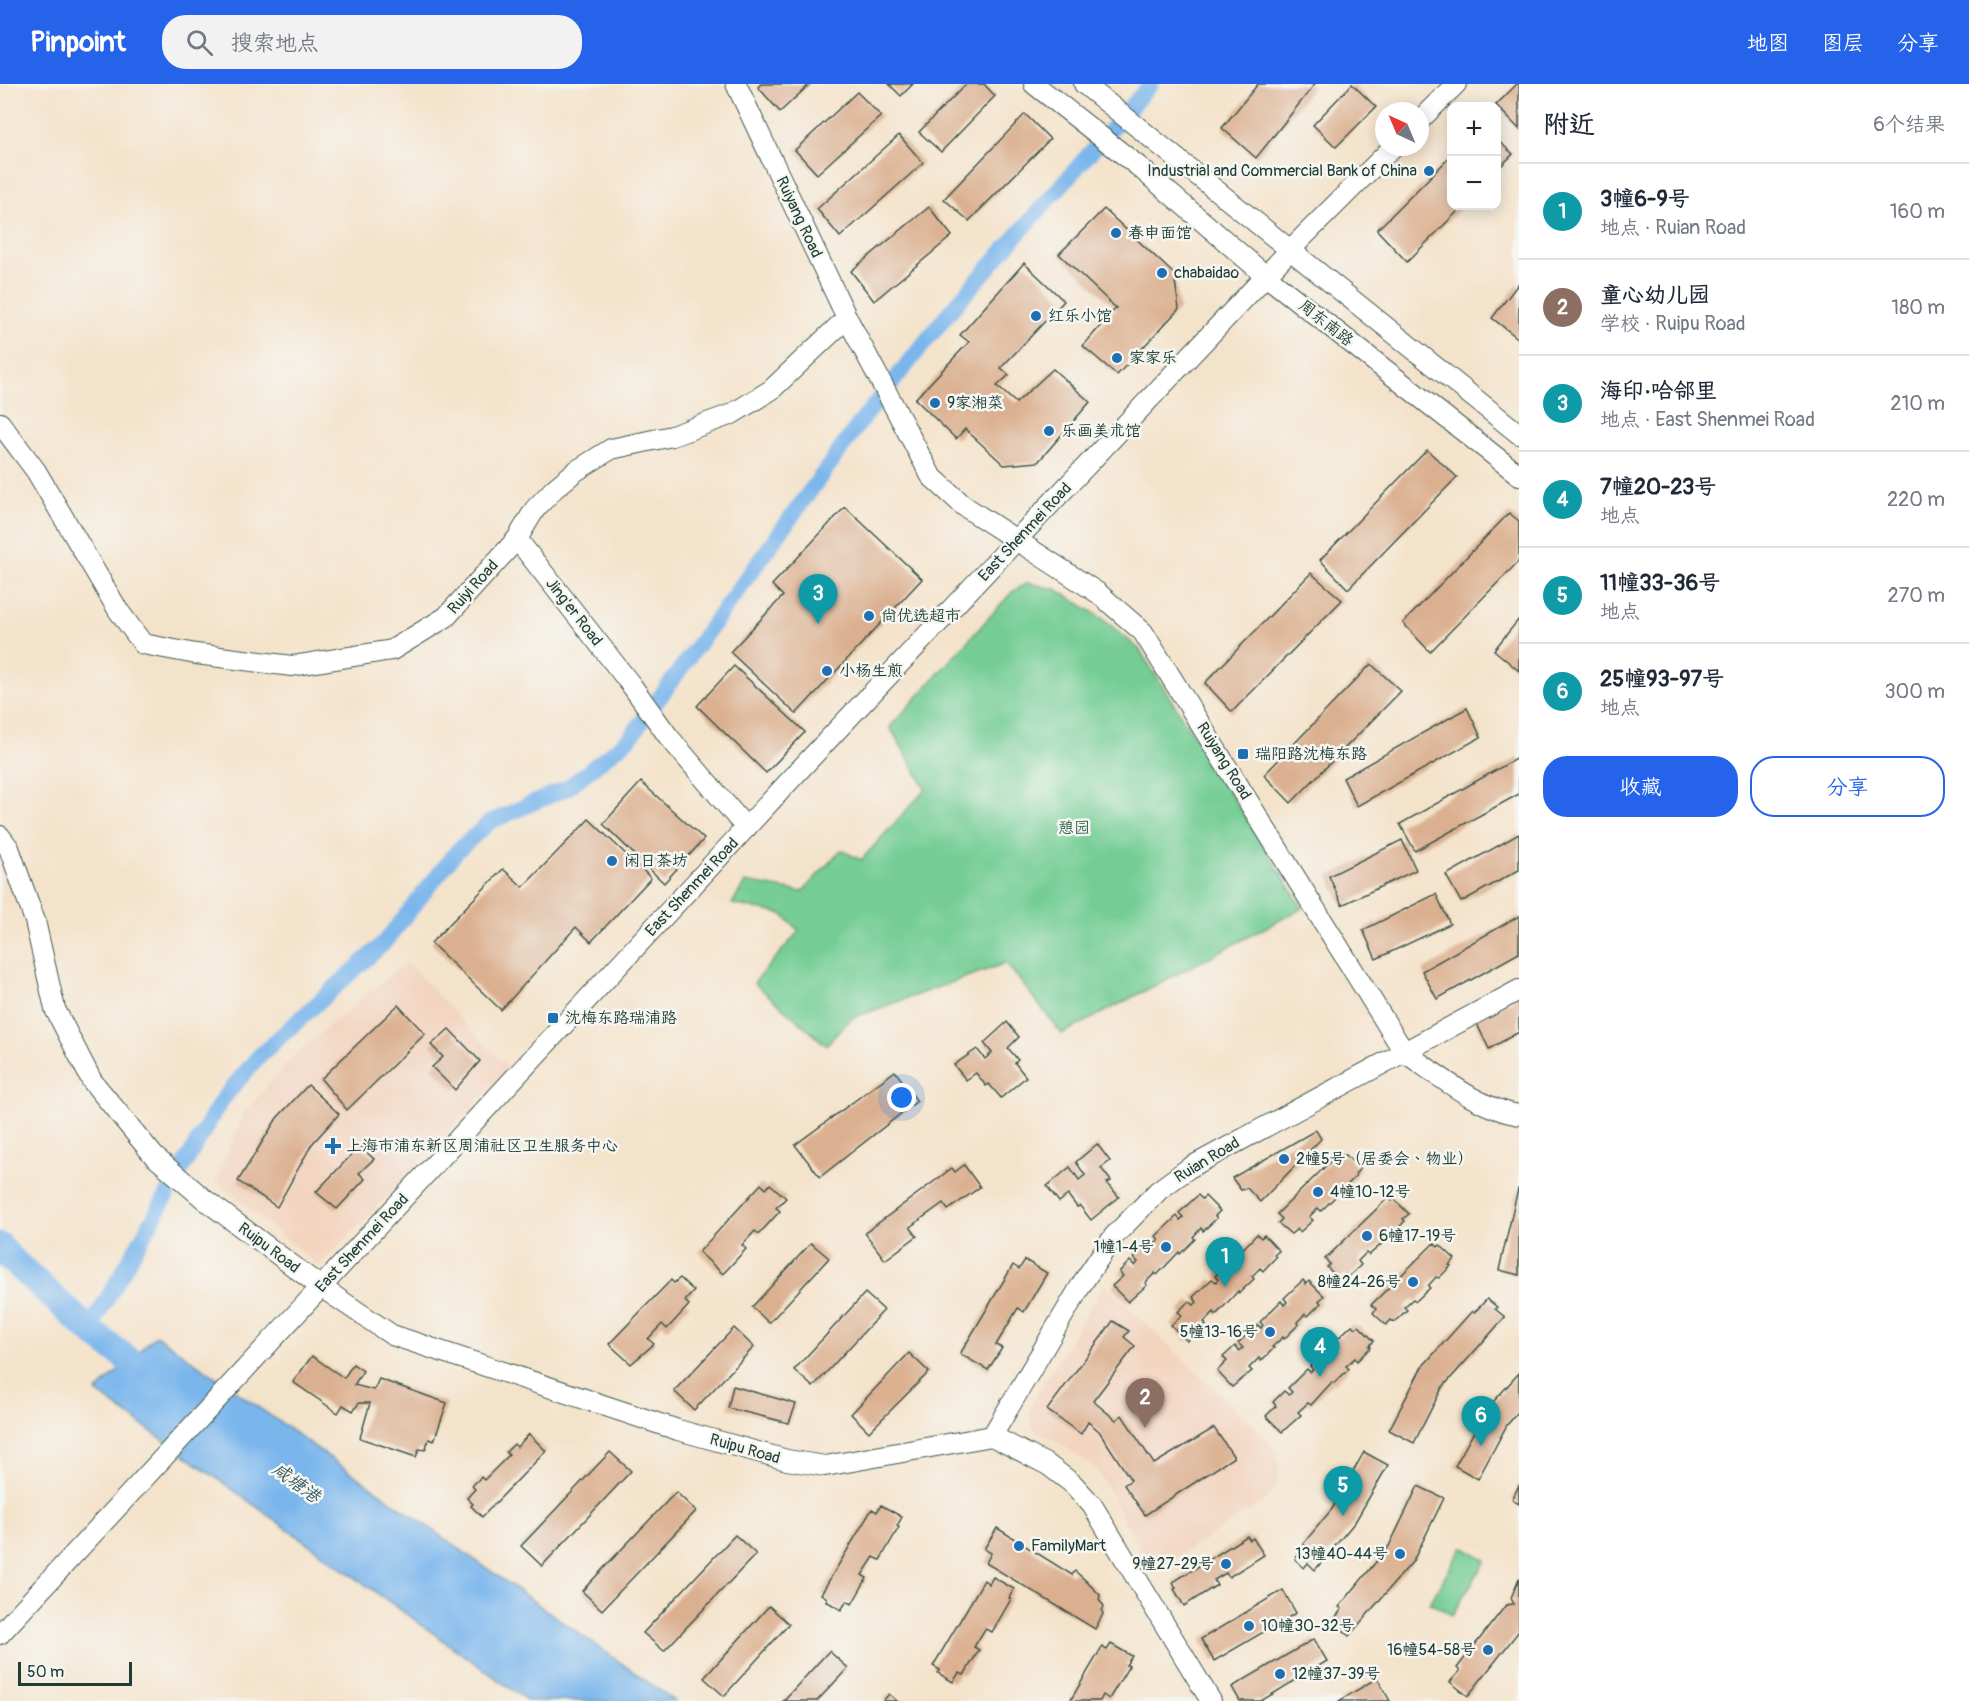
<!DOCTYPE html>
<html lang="zh">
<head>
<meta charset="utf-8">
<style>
	body { margin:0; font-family:Pangolin,"LXGW WenKai TC",sans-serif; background:#f2f2f3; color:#1f2937 }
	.controls { position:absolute; right:18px; top:18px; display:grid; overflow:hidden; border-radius:12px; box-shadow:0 3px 15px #0003 }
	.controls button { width:54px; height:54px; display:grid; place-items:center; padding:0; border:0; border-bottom:2px solid #e0e1e3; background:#fff; color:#1f2937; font:30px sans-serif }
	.compass { position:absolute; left:1375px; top:18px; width:54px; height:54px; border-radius:50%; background:#fff; box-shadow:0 3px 15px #0003; rotate:316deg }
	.scale { position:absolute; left:18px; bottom:15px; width:114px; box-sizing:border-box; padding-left:6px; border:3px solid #1f3d34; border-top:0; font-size:16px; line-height:21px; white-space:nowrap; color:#1f3d34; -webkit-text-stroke:4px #f6f6f2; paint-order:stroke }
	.you { position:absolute; left:902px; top:1014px; width:21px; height:21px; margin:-15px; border:4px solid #fff; border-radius:50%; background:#1a73e8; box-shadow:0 0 0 9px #1a73e833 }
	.badge { display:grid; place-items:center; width:39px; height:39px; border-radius:50%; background:#2563eb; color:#fff; font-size:20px; font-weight:700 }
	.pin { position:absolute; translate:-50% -50px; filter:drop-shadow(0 2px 3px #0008) }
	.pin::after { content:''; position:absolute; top:32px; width:21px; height:18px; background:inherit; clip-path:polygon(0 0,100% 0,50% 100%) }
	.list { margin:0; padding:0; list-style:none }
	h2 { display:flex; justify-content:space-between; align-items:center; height:78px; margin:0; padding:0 24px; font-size:26px }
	h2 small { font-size:20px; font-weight:400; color:#747a83 }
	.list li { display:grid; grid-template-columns:39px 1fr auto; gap:18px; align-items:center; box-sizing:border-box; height:96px; padding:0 24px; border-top:2px solid #e0e1e3 }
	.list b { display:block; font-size:22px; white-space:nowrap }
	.list p { margin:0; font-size:20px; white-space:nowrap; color:#747a83 }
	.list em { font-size:20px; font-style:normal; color:#747a83 }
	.actions { display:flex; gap:12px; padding:18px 24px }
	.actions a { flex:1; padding:14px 0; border:2px solid #2563eb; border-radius:24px; text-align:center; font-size:21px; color:#2563eb }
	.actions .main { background:#2563eb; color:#fff }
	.icon { flex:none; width:33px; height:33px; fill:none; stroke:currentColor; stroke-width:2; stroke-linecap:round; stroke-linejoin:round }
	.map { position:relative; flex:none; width:1519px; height:1617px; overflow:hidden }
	header { display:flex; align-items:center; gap:36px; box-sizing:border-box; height:84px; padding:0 30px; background:#2563eb; color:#fff }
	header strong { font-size:28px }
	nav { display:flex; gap:33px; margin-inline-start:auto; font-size:21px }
	.search { width:420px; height:54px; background:#f2f2f3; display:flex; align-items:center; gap:15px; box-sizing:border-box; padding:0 21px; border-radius:24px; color:#747a83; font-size:22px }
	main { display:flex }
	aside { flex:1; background:#fff }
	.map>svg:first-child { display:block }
	.built { fill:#f3d4bf }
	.green { fill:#74cd94; stroke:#4a8564; stroke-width:1.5 }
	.water { fill:#7ab6ec; stroke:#4c7a90; stroke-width:1.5 }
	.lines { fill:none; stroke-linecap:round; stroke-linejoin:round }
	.canal { stroke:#7ab6ec; stroke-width:16 }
	.river { stroke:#7ab6ec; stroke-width:27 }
	.building { fill:#dbb090 }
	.minor-casing { stroke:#3f564b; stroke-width:22 }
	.minor { stroke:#fff; stroke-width:20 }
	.poi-dot { fill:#1f6fb2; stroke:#f6f6f2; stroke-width:2 }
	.labels { text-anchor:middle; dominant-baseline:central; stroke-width:5; stroke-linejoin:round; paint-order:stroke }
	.poi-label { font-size:16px; fill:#1f3d34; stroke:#f6f6f2; text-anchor:start }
	.street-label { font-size:16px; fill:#1f3d34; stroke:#f6f6f2 }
	.park-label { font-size:16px; fill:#34614c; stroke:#f6f6f2 }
	.water-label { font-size:18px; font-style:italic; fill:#365b62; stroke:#f6f6f2 }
</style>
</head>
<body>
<header>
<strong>Pinpoint</strong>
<div class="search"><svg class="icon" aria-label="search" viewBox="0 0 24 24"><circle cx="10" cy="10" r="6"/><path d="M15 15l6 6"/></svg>搜索地点</div>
<nav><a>地图</a><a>图层</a><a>分享</a></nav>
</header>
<main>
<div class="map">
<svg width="1519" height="1617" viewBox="0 0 1519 1617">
	<rect width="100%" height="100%" fill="#f6f6f2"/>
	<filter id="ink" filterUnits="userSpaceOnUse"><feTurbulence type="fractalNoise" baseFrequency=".0167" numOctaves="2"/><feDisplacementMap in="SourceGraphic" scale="12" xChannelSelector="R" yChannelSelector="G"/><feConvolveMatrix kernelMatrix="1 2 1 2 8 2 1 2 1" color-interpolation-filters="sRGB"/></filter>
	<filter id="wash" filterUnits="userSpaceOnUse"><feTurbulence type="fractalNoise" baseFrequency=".008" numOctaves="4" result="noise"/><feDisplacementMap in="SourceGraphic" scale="24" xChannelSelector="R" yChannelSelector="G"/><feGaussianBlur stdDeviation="1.35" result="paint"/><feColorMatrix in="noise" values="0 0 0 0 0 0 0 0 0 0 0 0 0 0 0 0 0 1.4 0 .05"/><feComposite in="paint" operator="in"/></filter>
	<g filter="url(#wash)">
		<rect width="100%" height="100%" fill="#f4e3cb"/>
		<g class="built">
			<polygon points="406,878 509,985 319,1183 216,1097 245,1027 295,971"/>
			<polygon points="1104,1200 1262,1350 1277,1369 1280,1389 1275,1404 1266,1416 1152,1489 1098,1386 1057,1357 1037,1347 1031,1341 1029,1331 1032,1319"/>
		</g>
		<g class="green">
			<polygon points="1027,499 1056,505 1102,534 1139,565 1303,824 1062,950 1006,879 852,934 826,961 754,899 799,847 782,830 732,820 745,798 802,808 841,766 861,776 926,705 890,643 1012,508"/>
			<polygon points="1462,1463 1486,1476 1452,1531 1430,1519"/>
		</g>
		<polygon class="water" points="156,1251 675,1617 528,1617 96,1308"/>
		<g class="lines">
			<polyline class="canal" points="89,1246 221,1017 259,972 384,859 457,767 490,738 567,704 630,654 859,340 951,226 1151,0"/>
			<polyline class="river" points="0,1162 9,1173 89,1246 158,1298"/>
		</g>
		<g id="blocks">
			<g class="building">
				<polygon points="761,0 810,0 780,28 758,3"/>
				<polygon points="889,0 913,0 901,12"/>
				<polygon points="966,0 984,0 995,12 941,68 919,48"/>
				<polygon points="1258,0 1315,0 1256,74 1222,44"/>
				<polygon points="1352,0 1376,23 1336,63 1313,41"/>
				<polygon points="1517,0 1519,0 1519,45 1496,21"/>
				<polygon points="857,8 881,32 817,90 795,66"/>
				<polygon points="1025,30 1050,55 969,137 944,115"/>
				<polygon points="899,51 923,79 840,153 817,125"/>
				<polygon points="1496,55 1513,70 1496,87"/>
				<polygon points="1452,71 1452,122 1463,122 1407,178 1377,146"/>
				<polygon points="929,123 952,152 874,217 851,187"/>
				<polygon points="1104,125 1174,190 1179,225 1117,291 1083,262 1116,224 1059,170"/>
				<polygon points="1024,179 1064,217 1001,284 1009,291 997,302 1016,319 1053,285 1090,318 1038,378 1004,381 965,345 956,355 915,315 969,258 960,251"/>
				<polygon points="1519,199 1519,255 1492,234"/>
				<polygon points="1427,366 1457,393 1348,505 1320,476"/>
				<polygon points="845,423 922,495 796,630 730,568 783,512 772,501"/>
				<polygon points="1509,429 1519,437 1519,477 1430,568 1403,539"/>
				<polygon points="1311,489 1342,516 1232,628 1205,599"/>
				<polygon points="1519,535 1519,587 1494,566"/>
				<polygon points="1371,580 1401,607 1291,719 1264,691"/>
				<polygon points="734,582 805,648 766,689 697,622"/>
				<polygon points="1467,624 1481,653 1357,722 1343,694"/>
				<polygon points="1519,673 1519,710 1415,767 1400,740"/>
				<polygon points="641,698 704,755 664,799 603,740"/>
				<polygon points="589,735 651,794 591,858 576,843 501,926 431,859 503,785 523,803"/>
				<polygon points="1519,750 1519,786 1461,818 1446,791"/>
				<polygon points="1402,756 1416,786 1342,821 1329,792"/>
				<polygon points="1436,810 1450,840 1376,875 1363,846"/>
				<polygon points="1519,832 1519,869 1437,915 1422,887"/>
				<polygon points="1519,912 1519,948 1489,965 1475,936"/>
				<polygon points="398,921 425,950 347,1026 321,995"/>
				<polygon points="1007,938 1019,953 1008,964 1018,976 1015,979 1026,993 1001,1014 989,1000 986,1002 976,989 966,996 954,981 977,965 985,975 992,969 984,959"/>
				<polygon points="449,945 480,977 455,1006 432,983 443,973 431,961"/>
				<polygon points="895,987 917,1017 820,1093 795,1061"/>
				<polygon points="308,1001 339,1030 312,1060 277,1123 238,1097 277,1034"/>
				<polygon points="1316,1046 1321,1055 1260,1118 1247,1104 1241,1106 1232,1094"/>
				<polygon points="1097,1060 1110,1077 1101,1084 1111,1097 1107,1099 1119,1113 1091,1136 1080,1122 1077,1123 1068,1111 1059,1118 1047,1102 1070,1083 1079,1096 1085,1091 1076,1078"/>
				<polygon points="360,1062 374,1075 359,1089 365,1095 337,1125 316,1108"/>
				<polygon points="1339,1069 1344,1072 1346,1071 1360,1085 1355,1090 1356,1092 1344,1104 1342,1102 1333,1111 1335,1113 1321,1127 1318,1124 1309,1133 1313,1136 1300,1148 1297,1145 1291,1150 1278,1139 1282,1135 1277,1130"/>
				<polygon points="964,1081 980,1103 948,1126 943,1119 910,1143 917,1152 885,1176 865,1149 952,1084 955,1088"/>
				<polygon points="761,1100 766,1105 770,1100 786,1114 776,1124 780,1127 759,1150 755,1147 742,1161 746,1165 723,1190 699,1168"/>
				<polygon points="1518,1105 1519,1105 1519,1191 1499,1186"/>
				<polygon points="1198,1111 1202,1115 1205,1112 1220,1127 1215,1132 1217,1134 1203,1147 1201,1144 1193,1153 1195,1155 1180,1170 1179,1168 1157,1191 1155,1189 1145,1199 1147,1201 1128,1218 1112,1202 1123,1192 1119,1188 1130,1177 1135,1182 1138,1178 1134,1174 1153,1155 1156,1159 1159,1156 1156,1152 1177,1132 1180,1136 1183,1133 1179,1129"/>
				<polygon points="1388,1114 1392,1117 1394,1115 1409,1130 1403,1135 1405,1137 1393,1149 1390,1147 1381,1156 1384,1158 1369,1171 1366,1169 1358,1177 1361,1181 1348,1193 1345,1190 1339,1195 1327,1183 1330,1180 1325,1175"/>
				<polygon points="1257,1150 1261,1154 1264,1151 1279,1167 1274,1171 1276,1173 1263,1187 1260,1184 1252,1192 1254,1195 1239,1209 1238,1207 1216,1231 1214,1228 1204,1238 1206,1241 1187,1257 1171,1241 1182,1231 1178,1228 1189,1217 1194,1221 1197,1218 1193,1213 1212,1195 1216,1198 1218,1195 1215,1192 1236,1171 1239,1175 1242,1172 1239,1169"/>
				<polygon points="811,1159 829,1174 769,1239 752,1223"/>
				<polygon points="1434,1159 1438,1163 1440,1161 1455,1175 1449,1181 1451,1182 1439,1194 1436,1193 1428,1202 1430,1204 1416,1217 1413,1215 1404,1223 1407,1226 1394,1238 1391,1236 1386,1241 1373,1229 1376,1225 1371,1221"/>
				<polygon points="1025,1176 1047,1189 1024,1228 1018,1224 996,1261 1002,1264 988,1286 960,1270 1013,1181 1019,1185"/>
				<polygon points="680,1194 694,1207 685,1217 689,1221 667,1245 662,1240 648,1255 654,1260 631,1280 609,1260 671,1196 674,1199"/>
				<polygon points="1303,1196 1306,1200 1309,1197 1324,1212 1319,1217 1321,1219 1308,1232 1305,1230 1297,1238 1299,1240 1284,1255 1283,1253 1272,1263 1274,1264 1261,1277 1259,1274 1249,1284 1252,1287 1232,1303 1217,1287 1227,1277 1223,1273 1235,1262 1239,1267 1243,1264 1238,1259 1258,1241 1261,1244 1263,1241 1260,1238 1281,1217 1284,1221 1287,1218 1284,1214"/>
				<polygon points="865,1209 884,1226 813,1303 794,1286"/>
				<polygon points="1487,1215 1497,1223 1495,1225 1505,1233 1442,1304 1414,1359 1389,1346 1422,1283 1472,1227 1474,1229"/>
				<polygon points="1113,1237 1129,1247 1124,1253 1135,1262 1093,1317 1116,1336 1122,1331 1154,1380 1214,1344 1234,1373 1145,1431 1124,1401 1131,1396 1099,1347 1088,1338 1081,1350 1047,1326"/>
				<polygon points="1352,1241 1356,1244 1359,1242 1374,1257 1369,1262 1371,1263 1357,1277 1355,1274 1346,1282 1349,1285 1334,1299 1332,1298 1311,1321 1308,1319 1298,1328 1301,1331 1282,1348 1266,1332 1276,1322 1273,1318 1284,1307 1289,1311 1292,1308 1288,1304 1307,1285 1310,1288 1313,1286 1310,1282 1331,1262 1334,1265 1337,1263 1333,1259"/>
				<polygon points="734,1244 754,1263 694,1326 674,1307"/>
				<polygon points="909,1269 929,1288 869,1348 851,1330"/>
				<polygon points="312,1272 344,1294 353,1280 363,1287 354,1301 374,1306 379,1295 447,1319 434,1357 429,1355 425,1366 419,1365 416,1373 360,1354 370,1319 359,1319 353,1327 343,1321 338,1329 293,1298"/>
				<polygon points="1519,1289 1519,1327 1507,1341 1478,1395 1455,1382 1486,1326"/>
				<polygon points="733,1302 796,1320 789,1339 728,1324"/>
				<polygon points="529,1350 546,1367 482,1433 471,1422 473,1420 467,1414 475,1405 472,1402 481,1393 484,1396 509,1371 506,1368 514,1360 517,1363"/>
				<polygon points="610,1368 631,1387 542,1482 521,1462"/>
				<polygon points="1364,1368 1388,1381 1355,1438 1315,1486 1308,1479 1304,1484 1295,1475 1306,1462 1303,1460 1332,1425"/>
				<polygon points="1519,1401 1519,1420 1512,1416"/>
				<polygon points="1418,1402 1444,1414 1413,1477 1349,1552 1332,1538 1342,1525 1339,1523 1389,1462"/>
				<polygon points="676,1408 696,1427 602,1526 582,1507"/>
				<polygon points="881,1421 902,1433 897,1442 899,1443 880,1476 874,1473 862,1491 867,1494 852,1520 847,1517 841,1526 826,1517 827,1514 821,1510 872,1425 877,1428"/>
				<polygon points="997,1444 1072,1491 1075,1487 1084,1495 1100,1511 1099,1516 1104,1522 1102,1527 1103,1530 1095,1545 986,1479 991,1469 984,1465"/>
				<polygon points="735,1451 756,1470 664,1567 643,1549"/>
				<polygon points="1247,1452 1250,1456 1253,1454 1264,1471 1229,1493 1226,1489 1214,1496 1217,1501 1184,1522 1174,1505 1176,1504 1173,1498"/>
				<polygon points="993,1493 1014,1505 1009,1514 1011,1515 992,1548 985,1545 974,1563 979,1566 964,1591 959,1589 953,1598 938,1589 940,1586 933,1582 984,1496 989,1500"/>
				<polygon points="1519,1494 1519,1547 1468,1612 1450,1598 1460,1587 1457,1584 1506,1521 1514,1520 1511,1514"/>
				<polygon points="1283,1506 1296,1529 1214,1577 1201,1555"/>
				<polygon points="769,1522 789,1540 724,1612 704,1594"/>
				<polygon points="1314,1555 1327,1577 1261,1617 1240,1617 1232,1603"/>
				<polygon points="1111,1560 1132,1572 1126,1581 1129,1582 1109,1615 1103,1611 1100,1617 1070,1617 1102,1563 1107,1566"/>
				<polygon points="829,1567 848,1584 817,1617 783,1617"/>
				<polygon points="1377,1594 1390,1617 1339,1617"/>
				<polygon points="889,1610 897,1617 883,1617"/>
			</g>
		</g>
	</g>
	<g filter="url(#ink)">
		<use href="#blocks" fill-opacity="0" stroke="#3f564b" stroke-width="1.5"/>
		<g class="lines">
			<g class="minor-casing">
				<g id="minor">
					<path d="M736 0 847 234 931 392 964 422 1098 509 1143 548 1404 968C1439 991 1476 1024 1519 1031"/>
					<polyline points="1034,0 1138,82 1266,192 1519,391"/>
					<polyline points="1084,0 1519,350"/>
					<polyline points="1420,36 1456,0"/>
					<polyline points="0,339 36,387 118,526 143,560 196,570 292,582 392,566 446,533 517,455 535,425 555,404 576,387 611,365 672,352 732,330 771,306 847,234"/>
					<polyline points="517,455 632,602 668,652 746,744"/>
					<polyline points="0,752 9,764 35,837 55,925 92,997 154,1072 204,1115 321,1203 392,1251 678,1346 787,1376 825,1382 992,1352 1048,1381 1073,1400 1092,1421 1211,1617"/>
					<polyline points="992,1352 1083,1198 1114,1152 1159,1106 1189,1084 1519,906"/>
					<polyline points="0,1550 806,679 1291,165 1393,63"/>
				</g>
			</g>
			<use href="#minor" class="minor"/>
		</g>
	</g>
	<g class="poi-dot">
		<circle cx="1429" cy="87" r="6"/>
		<circle cx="1116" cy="149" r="6"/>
		<circle cx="1162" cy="189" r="6"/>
		<circle cx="1036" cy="232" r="6"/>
		<circle cx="1117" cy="274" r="6"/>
		<circle cx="935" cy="319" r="6"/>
		<circle cx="1049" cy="347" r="6"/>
		<circle cx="869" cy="532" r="6"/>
		<circle cx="827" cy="587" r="6"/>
		<rect x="1237" y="664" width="12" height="12" rx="3"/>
		<circle cx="612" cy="777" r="6"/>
		<rect x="547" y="928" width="12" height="12" rx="3"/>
		<path d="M330 1053h6v6h6v6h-6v6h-6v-6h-6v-6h6z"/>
		<circle cx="1284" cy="1075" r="6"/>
		<circle cx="1318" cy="1108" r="6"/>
		<circle cx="1367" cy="1152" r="6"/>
		<circle cx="1166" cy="1163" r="6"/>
		<circle cx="1413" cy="1198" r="6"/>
		<circle cx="1270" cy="1248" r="6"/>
		<circle cx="1019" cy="1462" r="6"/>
		<circle cx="1400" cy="1470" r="6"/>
		<circle cx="1226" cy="1480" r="6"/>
		<circle cx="1249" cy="1542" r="6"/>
		<circle cx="1488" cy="1566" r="6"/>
		<circle cx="1280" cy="1590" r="6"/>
	</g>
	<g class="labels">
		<g class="poi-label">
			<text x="1417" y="87" text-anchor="end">Industrial and Commercial Bank of China</text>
			<text x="1128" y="149">春申面馆</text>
			<text x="1174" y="189">chabaidao</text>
			<text x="1048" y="232">红乐小馆</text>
			<text x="1129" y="274">家家乐</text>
			<text x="947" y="319">9家湘菜</text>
			<text x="1061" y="347">乐画美术馆</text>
			<text x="881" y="532">尚优选超市</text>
			<text x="839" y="587">小杨生煎</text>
			<text x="1255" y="670">瑞阳路沈梅东路</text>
			<text x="624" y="777">闲日茶坊</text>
			<text x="565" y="934">沈梅东路瑞浦路</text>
			<text x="346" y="1062">上海市浦东新区周浦社区卫生服务中心</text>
			<text x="1296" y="1075">2幢5号（居委会、物业）</text>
			<text x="1330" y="1108">4幢10-12号</text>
			<text x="1379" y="1152">6幢17-19号</text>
			<text x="1154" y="1163" text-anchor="end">1幢1-4号</text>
			<text x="1401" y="1198" text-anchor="end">8幢24-26号</text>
			<text x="1258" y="1248" text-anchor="end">5幢13-16号</text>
			<text x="1031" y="1462">FamilyMart</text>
			<text x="1388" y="1470" text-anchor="end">13幢40-44号</text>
			<text x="1214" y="1480" text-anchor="end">9幢27-29号</text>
			<text x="1261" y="1542">10幢30-32号</text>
			<text x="1476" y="1566" text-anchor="end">16幢54-58号</text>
			<text x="1292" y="1590">12幢37-39号</text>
		</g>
		<g class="street-label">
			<text transform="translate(799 133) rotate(65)">Ruiyang Road</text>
			<text transform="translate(1326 239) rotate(38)">周东南路</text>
			<text transform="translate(1025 448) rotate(-47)">East Shenmei Road</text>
			<text transform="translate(473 503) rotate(-48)">Ruiyi Road</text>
			<text transform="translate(574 528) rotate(52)">Jing'er Road</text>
			<text transform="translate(1224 677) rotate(58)">Ruiyang Road</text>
			<text transform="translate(692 803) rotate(-47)">East Shenmei Road</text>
			<text transform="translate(1207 1076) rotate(-31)">Ruian Road</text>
			<text transform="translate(362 1159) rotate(-47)">East Shenmei Road</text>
			<text transform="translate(269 1164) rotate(37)">Ruipu Road</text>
			<text transform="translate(745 1365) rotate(16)">Ruipu Road</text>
		</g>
		<g class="park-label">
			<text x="1074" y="744">憩园</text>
		</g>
		<g class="water-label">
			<text transform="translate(296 1399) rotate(36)">咸塘港</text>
		</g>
	</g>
</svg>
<div class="controls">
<button>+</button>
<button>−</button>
</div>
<svg class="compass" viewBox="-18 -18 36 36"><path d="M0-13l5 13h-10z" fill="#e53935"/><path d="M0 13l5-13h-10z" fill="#747a83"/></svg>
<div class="scale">50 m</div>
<div class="you"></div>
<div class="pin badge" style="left:1225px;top:1203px;background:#0f9aa8">1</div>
<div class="pin badge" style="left:1145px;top:1344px;background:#8d6e63">2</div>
<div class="pin badge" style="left:818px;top:540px;background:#0f9aa8">3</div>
<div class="pin badge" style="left:1320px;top:1293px;background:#0f9aa8">4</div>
<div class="pin badge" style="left:1343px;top:1432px;background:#0f9aa8">5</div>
<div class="pin badge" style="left:1481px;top:1362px;background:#0f9aa8">6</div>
</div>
<aside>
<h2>附近<small>6个结果</small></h2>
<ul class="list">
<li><span class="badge" style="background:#0f9aa8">1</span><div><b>3幢6-9号</b><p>地点 · Ruian Road</p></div><em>160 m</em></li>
<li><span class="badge" style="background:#8d6e63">2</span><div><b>童心幼儿园</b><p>学校 · Ruipu Road</p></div><em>180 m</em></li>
<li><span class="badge" style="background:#0f9aa8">3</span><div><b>海印·哈邻里</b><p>地点 · East Shenmei Road</p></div><em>210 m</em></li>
<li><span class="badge" style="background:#0f9aa8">4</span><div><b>7幢20-23号</b><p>地点</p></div><em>220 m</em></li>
<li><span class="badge" style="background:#0f9aa8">5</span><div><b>11幢33-36号</b><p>地点</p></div><em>270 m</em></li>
<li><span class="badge" style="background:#0f9aa8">6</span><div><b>25幢93-97号</b><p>地点</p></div><em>300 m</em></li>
</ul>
<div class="actions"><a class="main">收藏</a><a>分享</a></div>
</aside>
</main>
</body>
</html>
